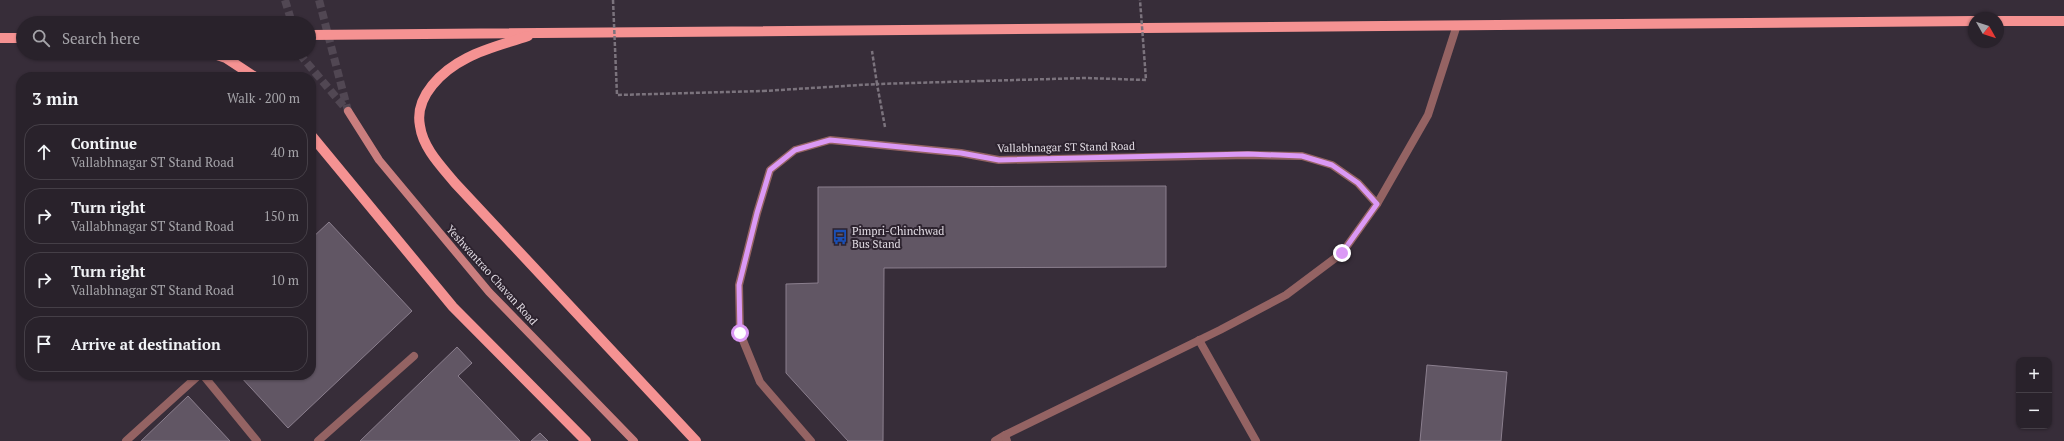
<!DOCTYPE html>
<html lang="en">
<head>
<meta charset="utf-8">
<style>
	body { margin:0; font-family:"PT Serif",serif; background:#352f37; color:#f1f3f6 }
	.controls { position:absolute; right:12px; bottom:12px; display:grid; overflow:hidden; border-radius:8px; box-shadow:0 1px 3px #0004 }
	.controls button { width:36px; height:36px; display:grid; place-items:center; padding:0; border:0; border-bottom:1px solid #453f47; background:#29222b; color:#f1f3f6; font:20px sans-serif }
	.compass { position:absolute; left:1968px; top:12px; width:36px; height:36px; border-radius:50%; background:#29222b; box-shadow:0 1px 3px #0004; rotate:129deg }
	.stop { position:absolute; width:12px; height:12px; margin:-9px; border:3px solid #db99f5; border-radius:50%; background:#fff }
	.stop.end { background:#db99f5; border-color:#fff; box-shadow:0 1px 4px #0008 }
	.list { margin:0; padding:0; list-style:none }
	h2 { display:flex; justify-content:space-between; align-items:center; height:52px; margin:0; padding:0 16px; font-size:17px }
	h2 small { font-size:13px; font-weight:400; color:#a5a4a9 }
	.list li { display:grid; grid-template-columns:26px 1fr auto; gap:12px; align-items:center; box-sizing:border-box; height:56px; margin:0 8px 8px; padding:0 8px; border:1px solid #453f47; border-radius:16px }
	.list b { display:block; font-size:15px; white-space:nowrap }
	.list p { margin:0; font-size:13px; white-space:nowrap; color:#a5a4a9 }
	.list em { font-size:13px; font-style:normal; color:#a5a4a9 }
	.icon { flex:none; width:22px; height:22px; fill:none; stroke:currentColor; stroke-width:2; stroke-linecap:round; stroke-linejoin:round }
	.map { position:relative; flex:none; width:2064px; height:441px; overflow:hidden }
	.search { position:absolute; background:#29222b; box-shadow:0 1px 3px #0004; left:16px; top:16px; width:300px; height:44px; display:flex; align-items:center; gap:10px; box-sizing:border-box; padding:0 14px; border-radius:22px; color:#a5a4a9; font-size:15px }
	.panel { position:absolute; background:#29222b; box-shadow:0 1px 3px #0004; left:16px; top:72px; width:300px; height:308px; border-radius:16px }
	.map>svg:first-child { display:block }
	.building { fill:#615664; stroke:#8b7f8e }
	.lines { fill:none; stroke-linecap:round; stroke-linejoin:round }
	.secondary-tunnel { stroke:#514753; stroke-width:8; stroke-dasharray:8 4; stroke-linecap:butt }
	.path { stroke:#7b737d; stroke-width:2.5; stroke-dasharray:4 2; stroke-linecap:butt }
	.lane { stroke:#946363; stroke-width:8 }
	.street { stroke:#946363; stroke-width:8 }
	.secondary { stroke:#ca7e7e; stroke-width:8 }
	.primary { stroke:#f59292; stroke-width:10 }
	.path-bridge { stroke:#7b737d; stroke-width:2.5; stroke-dasharray:4 2; stroke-linecap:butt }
	.route { stroke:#db99f5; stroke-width:5 }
	.labels { text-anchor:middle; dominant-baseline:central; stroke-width:4; stroke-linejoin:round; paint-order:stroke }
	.street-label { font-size:11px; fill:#e2dce4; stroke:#2d232f }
	.poi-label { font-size:11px; fill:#e2dce4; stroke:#2d232f; text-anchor:start }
</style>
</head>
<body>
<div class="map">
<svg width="2064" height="441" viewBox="0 0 2064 441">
	<rect width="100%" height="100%" fill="#372d39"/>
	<g class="building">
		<polygon points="1166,186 1166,267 884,268 883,441 848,441 786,373 786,284 818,283 818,187"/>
		<polygon points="329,222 412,311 288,428 239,375 311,375 311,239"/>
		<polygon points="457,347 472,363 458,376 520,441 360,441"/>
		<polygon points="1427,365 1507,372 1501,441 1420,441"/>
		<polygon points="188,396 230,441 141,441"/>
		<polygon points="540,433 548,441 531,441"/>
	</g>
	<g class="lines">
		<g class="secondary-tunnel">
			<polyline points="285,0 292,23"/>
			<polyline points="319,0 348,111"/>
			<polyline points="301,53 302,57 346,109"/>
		</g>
		<g class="path">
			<polyline points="763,91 877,84 872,51"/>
			<polyline points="885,127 877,84 980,81"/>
		</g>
		<g class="lane">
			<polyline points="1199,340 1256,441"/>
			<polyline points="811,441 760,382 740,333 739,285 757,213 770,170 795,150 830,140 961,153 999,160 1248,155 1302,156 1332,165 1358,183 1377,204"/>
			<polyline points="995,441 1005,435"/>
			<polyline points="1007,441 1005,435 1220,330 1286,295 1342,253 1377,204 1428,115 1457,25"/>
		</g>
		<g class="street">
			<polyline points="203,375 257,441"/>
			<polyline points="126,441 199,375"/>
			<polyline points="318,441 414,356"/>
		</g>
		<polyline class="secondary" points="348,111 379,160 489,292 634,441"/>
		<g class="primary">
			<polyline points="1998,21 2064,21"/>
			<polyline points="309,35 1974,21"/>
			<path d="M528 36C508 43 486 48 467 58 443 70 414 96 420 126 423 148 441 166 455 183L696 441"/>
			<polyline points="0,38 23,38"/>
			<polyline points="211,53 226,58 255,77"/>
			<polyline points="311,135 453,307 586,441"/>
		</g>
		<g class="path-bridge">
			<polyline points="613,0 617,95 763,91"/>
			<polyline points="980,81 1086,78 1146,80 1140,0"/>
		</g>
	</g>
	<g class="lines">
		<polyline class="route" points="740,333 739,285 757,213 770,170 795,150 830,140 961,153 999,160 1248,154 1302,156 1332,165 1358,183 1377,204 1342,253"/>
	</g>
	<defs>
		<g id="bus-bare" transform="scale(1.2)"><path d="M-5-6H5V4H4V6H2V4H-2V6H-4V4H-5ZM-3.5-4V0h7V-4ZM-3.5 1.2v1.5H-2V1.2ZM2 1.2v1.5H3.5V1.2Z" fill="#1a4fb4" stroke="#2d232f" stroke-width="2.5" paint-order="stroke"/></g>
	</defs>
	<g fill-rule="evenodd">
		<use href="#bus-bare" x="840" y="237"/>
	</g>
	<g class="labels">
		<g class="street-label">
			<text transform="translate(1066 147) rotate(-1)">Vallabhnagar ST Stand Road</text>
			<text transform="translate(492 275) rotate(48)">Yeshwantrao Chavan Road</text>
		</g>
		<g class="poi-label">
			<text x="852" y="231">Pimpri-Chinchwad<tspan x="852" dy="13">Bus Stand</tspan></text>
		</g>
	</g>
</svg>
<div class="controls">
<button>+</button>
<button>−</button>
</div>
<svg class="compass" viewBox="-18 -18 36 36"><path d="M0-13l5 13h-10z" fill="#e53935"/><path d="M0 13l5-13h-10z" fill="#a5a4a9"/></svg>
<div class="stop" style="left:740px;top:333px"></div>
<div class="stop end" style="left:1342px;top:253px"></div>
<div class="search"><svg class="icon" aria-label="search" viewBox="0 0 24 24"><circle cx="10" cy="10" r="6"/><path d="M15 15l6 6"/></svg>Search here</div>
<section class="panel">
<h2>3 min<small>Walk · 200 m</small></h2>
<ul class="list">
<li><svg class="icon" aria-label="ahead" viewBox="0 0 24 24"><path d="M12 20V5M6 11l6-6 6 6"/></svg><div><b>Continue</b><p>Vallabhnagar ST Stand Road</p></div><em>40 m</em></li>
<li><svg class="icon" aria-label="right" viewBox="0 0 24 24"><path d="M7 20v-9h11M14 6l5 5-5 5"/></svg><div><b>Turn right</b><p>Vallabhnagar ST Stand Road</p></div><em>150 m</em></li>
<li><svg class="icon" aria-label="right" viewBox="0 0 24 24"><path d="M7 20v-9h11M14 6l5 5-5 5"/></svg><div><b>Turn right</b><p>Vallabhnagar ST Stand Road</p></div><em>10 m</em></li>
<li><svg class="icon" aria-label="arrive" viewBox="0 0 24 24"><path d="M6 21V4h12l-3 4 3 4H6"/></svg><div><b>Arrive at destination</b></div></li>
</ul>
</section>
</div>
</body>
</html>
